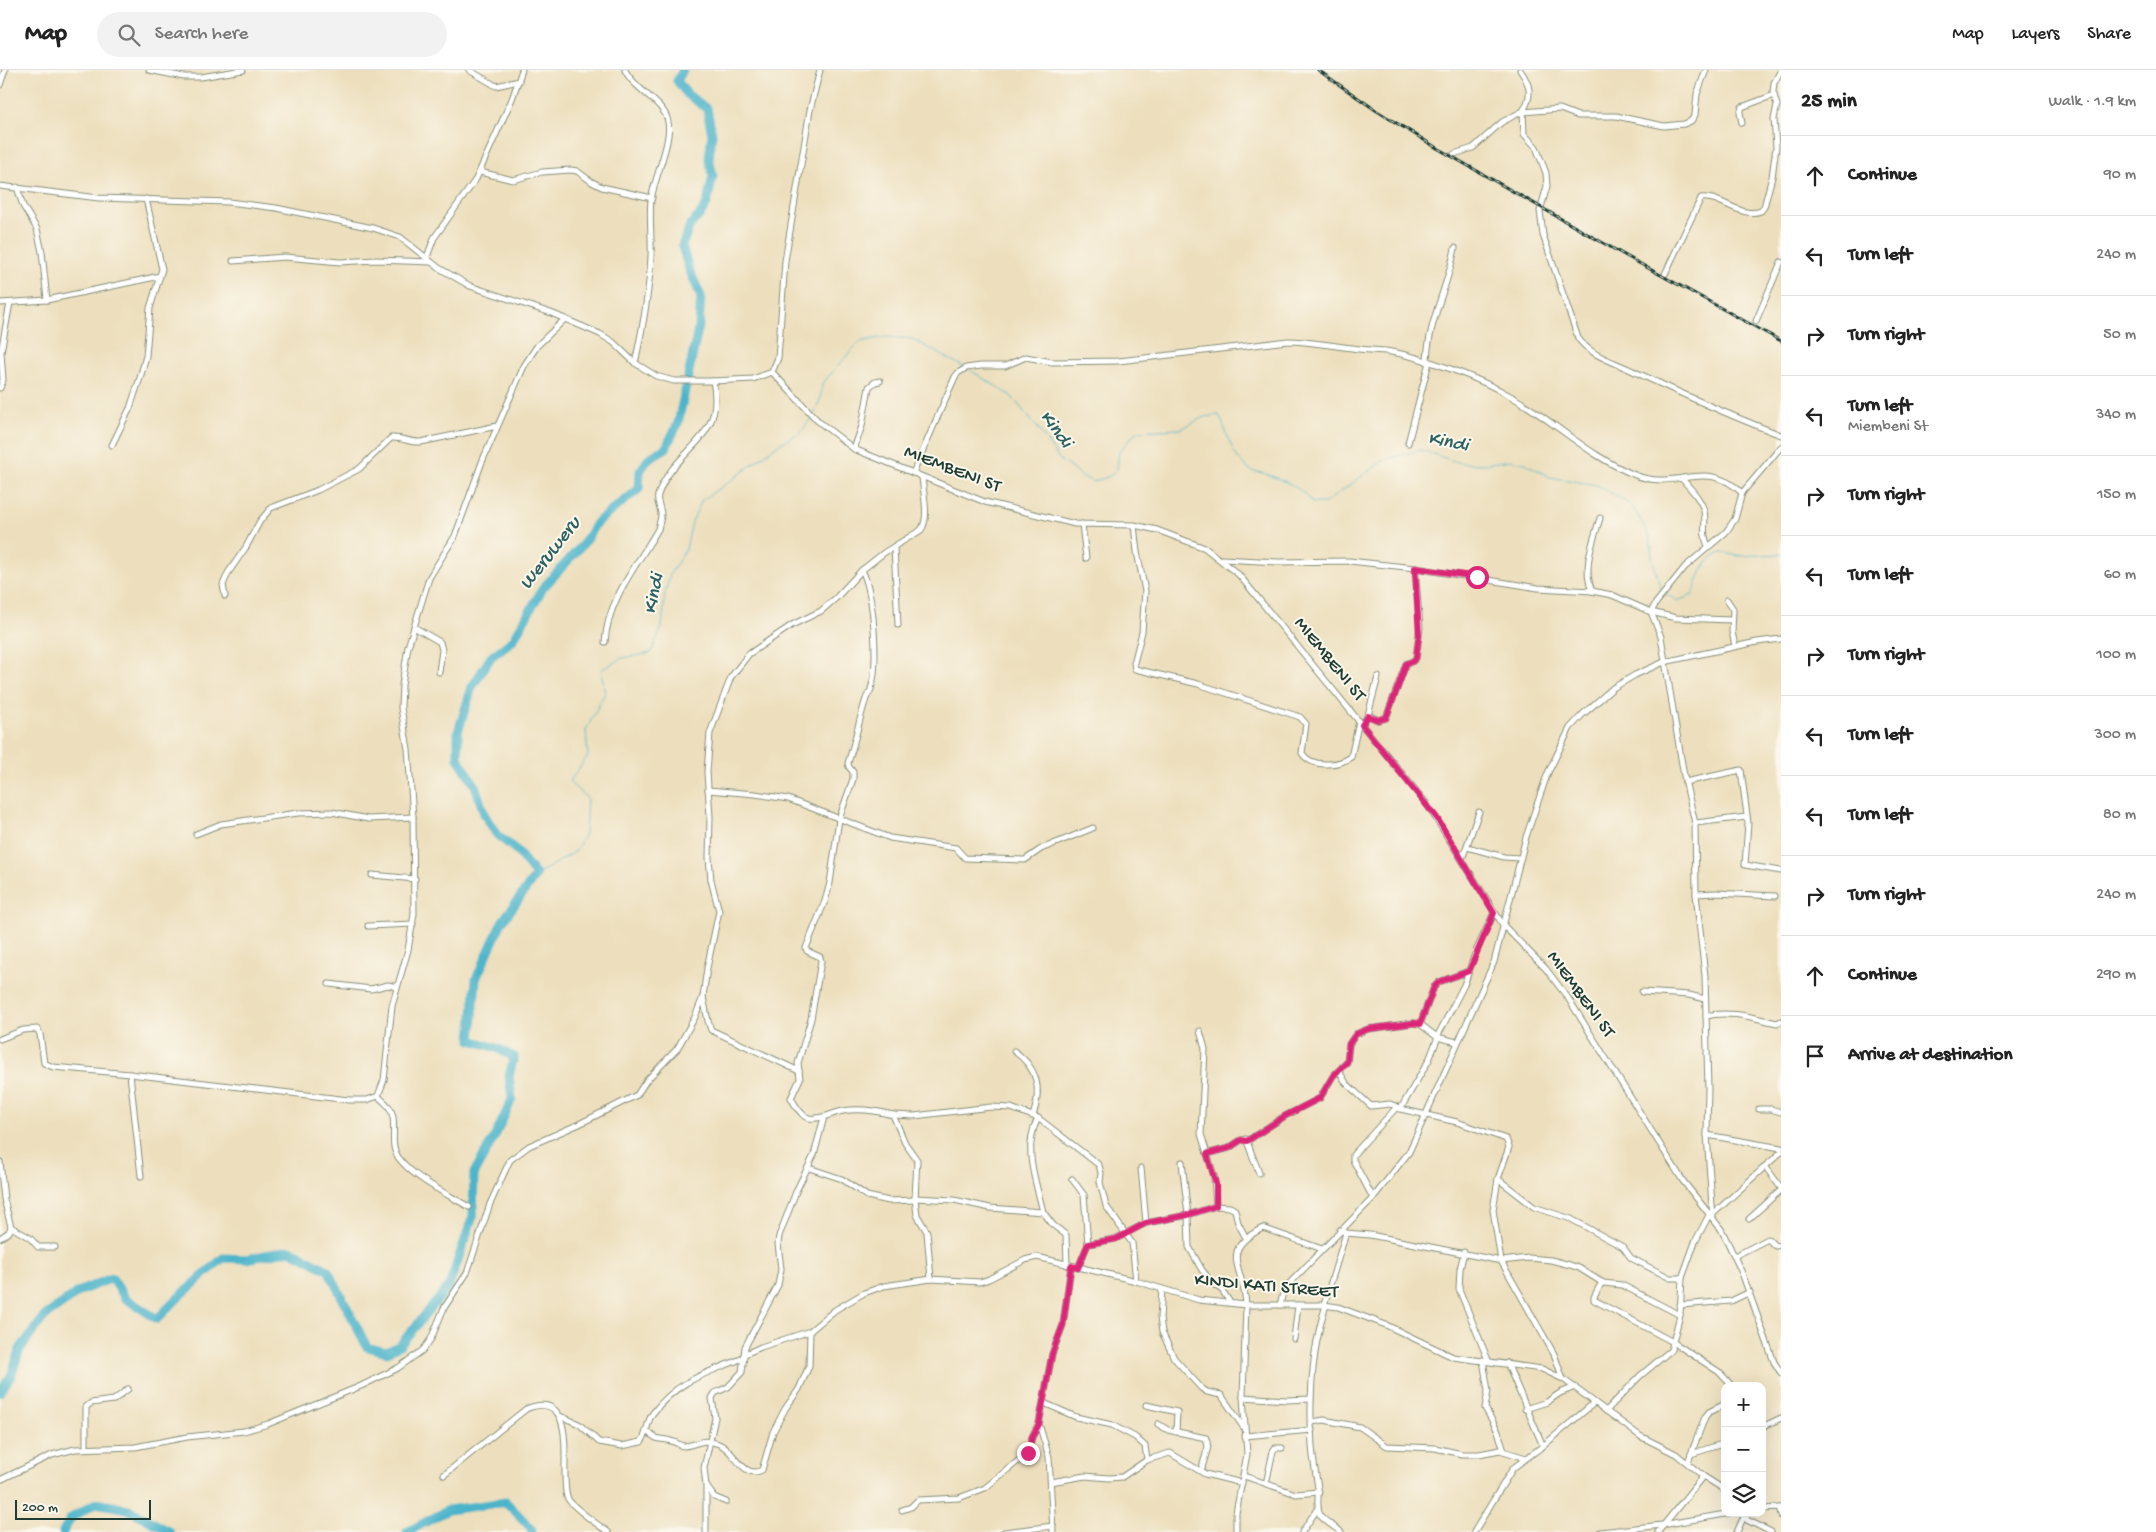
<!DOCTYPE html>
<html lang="en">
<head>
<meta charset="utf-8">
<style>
	body { margin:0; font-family:"Gochi Hand",sans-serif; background:#f2f2f2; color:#222 }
	.controls { position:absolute; right:15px; bottom:15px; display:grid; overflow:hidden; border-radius:10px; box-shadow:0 5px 20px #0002 }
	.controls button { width:45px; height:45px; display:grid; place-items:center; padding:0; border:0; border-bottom:1px solid #e0e0e0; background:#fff; color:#222; font:25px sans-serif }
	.scale { position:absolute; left:15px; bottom:12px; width:136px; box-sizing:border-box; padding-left:5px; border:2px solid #1f3d34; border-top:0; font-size:14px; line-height:18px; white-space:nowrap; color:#1f3d34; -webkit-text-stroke:4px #fbf7ec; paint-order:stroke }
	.stop { position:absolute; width:15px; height:15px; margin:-11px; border:4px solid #db2777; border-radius:50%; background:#fff }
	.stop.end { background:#db2777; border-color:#fff; box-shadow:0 1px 5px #0008 }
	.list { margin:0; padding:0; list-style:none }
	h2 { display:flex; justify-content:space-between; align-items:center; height:65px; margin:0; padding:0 20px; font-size:21px }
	h2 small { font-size:16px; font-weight:400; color:#767676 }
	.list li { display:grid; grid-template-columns:32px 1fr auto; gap:15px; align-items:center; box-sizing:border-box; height:80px; padding:0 20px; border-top:1px solid #e0e0e0 }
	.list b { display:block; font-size:19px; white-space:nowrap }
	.list p { margin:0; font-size:16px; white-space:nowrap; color:#767676 }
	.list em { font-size:16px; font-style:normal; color:#767676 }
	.icon { flex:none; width:28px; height:28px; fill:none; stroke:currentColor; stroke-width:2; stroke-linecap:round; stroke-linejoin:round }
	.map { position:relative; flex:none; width:1781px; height:1462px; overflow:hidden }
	header { display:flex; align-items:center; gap:30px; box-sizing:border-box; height:70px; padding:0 25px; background:#fff; border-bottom:1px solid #e0e0e0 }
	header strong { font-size:24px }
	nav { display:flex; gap:28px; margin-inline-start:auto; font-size:18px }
	.search { width:350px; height:45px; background:#f2f2f2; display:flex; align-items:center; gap:12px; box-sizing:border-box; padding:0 18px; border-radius:28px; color:#767676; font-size:19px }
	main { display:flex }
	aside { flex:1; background:#fff }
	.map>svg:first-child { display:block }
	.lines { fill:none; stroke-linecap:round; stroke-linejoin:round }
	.stream { stroke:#4cb4ca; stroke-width:1 }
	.river { stroke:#4cb4ca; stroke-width:9 }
	.minor-casing { stroke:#868e78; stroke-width:7 }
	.minor { stroke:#fff; stroke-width:5 }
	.rail-casing { stroke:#1f3d34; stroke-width:3 }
	.rail { stroke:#fbf7ec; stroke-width:1; stroke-dasharray:4; stroke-linecap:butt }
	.route { stroke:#db2777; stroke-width:6 }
	.labels { text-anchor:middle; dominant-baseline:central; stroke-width:4; stroke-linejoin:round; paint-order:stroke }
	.street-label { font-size:19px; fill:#1f3d34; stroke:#fbf7ec }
	.water-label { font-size:20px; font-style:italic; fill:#2c6161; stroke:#fbf7ec }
</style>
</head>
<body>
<header>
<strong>Map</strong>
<div class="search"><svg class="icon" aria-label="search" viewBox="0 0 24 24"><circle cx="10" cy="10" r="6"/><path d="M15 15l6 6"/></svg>Search here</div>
<nav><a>Map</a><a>Layers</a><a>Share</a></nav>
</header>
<main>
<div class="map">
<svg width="1781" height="1462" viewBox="0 0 1781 1462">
	<rect width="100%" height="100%" fill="#fbf7ec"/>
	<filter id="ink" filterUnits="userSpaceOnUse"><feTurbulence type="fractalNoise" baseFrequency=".02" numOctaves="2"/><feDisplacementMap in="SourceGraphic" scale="10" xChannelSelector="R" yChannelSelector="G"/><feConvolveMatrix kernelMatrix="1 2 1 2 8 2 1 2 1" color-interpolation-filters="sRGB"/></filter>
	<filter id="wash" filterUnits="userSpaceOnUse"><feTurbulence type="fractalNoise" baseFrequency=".0096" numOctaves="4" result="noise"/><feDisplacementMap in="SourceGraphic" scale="20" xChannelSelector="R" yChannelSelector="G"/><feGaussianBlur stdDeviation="1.12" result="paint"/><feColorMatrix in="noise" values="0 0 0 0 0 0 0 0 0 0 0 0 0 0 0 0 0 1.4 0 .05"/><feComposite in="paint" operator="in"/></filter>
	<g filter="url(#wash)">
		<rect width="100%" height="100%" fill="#eddfbd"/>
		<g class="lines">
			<g class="stream">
				<path d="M970 300 1010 325 1037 357 1059 389 1081 406 1093 412 1110 406 1117 399 1119 382 1137 361 1181 359 1204 347 1219 345C1228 363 1231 387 1249 399 1252 402 1259 402 1263 403 1282 410 1301 416 1312 433H1325L1384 390 1421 380 1460 393 1483 394 1511 390 1525 393 1550 407 1597 415 1626 432 1635 440 1650 467 1652 487 1660 516 1664 521"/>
				<polyline points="814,345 820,330 822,314 859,272 886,267 912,269 964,297"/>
				<path d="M1667 524 1677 531 1693 525C1699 507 1703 490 1721 482L1738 486 1781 484"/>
				<polyline points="536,805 575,782 585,764 587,728 569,712 588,686 586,660 605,623 601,600 622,588 651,583 662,557 665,524 670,504 686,479 692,452 702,430 732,410 776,376 802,361 811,348"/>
			</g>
			<g class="river">
				<polyline points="0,1322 11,1306 20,1279 45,1246 80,1221 112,1208 125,1228 157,1249 179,1227 223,1188 247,1189 290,1180 328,1200 367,1277 387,1282 400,1275 449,1216 473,1146 474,1103 496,1064 512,1029 509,1006 514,987 497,978 471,970 476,909 502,852 536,805 516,780 497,765 484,744 475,715 458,688 458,662 472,617 491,587 513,570 543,518 584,473 596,453 639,419 640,401 649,388 666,378 678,353 699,255 701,226 689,199 682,176 690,155 701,144 707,133 713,106 709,89 712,64 707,39 687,24 677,11 683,0"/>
				<polyline points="63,1462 71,1448 96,1433 128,1439 170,1462"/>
				<polyline points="407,1462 448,1440 506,1432 531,1458 532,1462"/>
			</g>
		</g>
	</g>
	<g filter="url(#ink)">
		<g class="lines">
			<g class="minor-casing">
				<g id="minor">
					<polyline points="149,0 184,7 201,7 243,0"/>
					<polyline points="469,0 496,16 519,11"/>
					<path d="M625 0C634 20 665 32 668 52 672 71 654 109 651 130 649 148 652 168 651 187 649 223 643 257 635 293"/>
					<polyline points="0,15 5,0"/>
					<path d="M1523 41 1524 64 1536 77 1546 103 1547 116 1540 141 1543 165 1578 268C1590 286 1615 292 1633 301 1682 324 1730 346 1781 365"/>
					<polyline points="1523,42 1560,39 1578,46 1616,46 1664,56 1684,54 1691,51 1695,45 1697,24 1706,0"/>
					<polyline points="1742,53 1740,43 1742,37 1774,25"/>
					<path d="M1454 84 1473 78 1502 52 1523 41C1533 25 1530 14 1520 0"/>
					<polyline points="480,102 513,110 542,102 571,100 577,101 592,112 602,117 652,128"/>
					<polyline points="0,116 99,128 229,132 276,138 373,158 400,167 439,198 470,216 551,243 600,264 613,272 635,293 656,306 674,311 713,311 753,309 772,302 778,288 785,191 810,40 820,0"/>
					<polyline points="17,117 23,136 37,159 42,182 47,230"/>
					<polyline points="427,187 434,168 476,109 512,29 522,0"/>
					<polyline points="233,191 285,187 340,192 376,190 431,192"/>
					<path d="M1665 204 1701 128C1720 125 1741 149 1761 141L1764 137 1772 107 1776 77 1774 49 1777 35 1773 22 1774 13 1781 0"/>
					<polyline points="0,233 47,230 160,206"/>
					<polyline points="1756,251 1781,192"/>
					<path d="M1427 292C1428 251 1448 217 1455 178"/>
					<polyline points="772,302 818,351 854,379 985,432 1075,454 1134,455 1157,460 1205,478 1239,505 1426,733 1503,855 1546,899 1568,928 1683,1111 1721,1159 1728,1173 1742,1203 1774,1292 1781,1303"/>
					<polyline points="0,318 3,310 1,282 10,233"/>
					<polyline points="1408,373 1429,292"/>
					<polyline points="112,375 130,338 140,308 146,286 150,238 162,199 146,129"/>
					<polyline points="854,379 862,356 869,317 875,312 880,311"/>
					<path d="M913 403 955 307 958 303 966 298 981 296H1005L1026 287 1052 292 1119 291 1288 271C1310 271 1330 276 1352 278 1363 280 1375 280 1386 281 1424 287 1480 308 1514 328 1555 352 1590 387 1635 405 1676 422 1706 387 1742 423"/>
					<path d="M1682 409C1690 418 1701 429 1704 441 1707 455 1701 460 1708 476"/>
					<polyline points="1082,454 1086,488"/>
					<path d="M1134 455 1137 482 1145 521 1142 562 1134 593 1135 599 1198 614 1300 647 1306 654 1302 683C1311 698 1338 696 1351 687L1359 651"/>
					<polyline points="894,477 898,555"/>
					<polyline points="1222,489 1278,492 1349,491 1415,498 1538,518 1592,521 1612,525 1651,542 1676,548 1732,550"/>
					<path d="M862 500C874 524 879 594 871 619 870 623 867 625 866 629 859 650 855 672 848 693L849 697 853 702V709L839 749 830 813 825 831 806 878 807 881 820 887 821 891 811 949 798 993 800 1009 791 1028C795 1035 801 1046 809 1048 821 1050 832 1043 843 1041 859 1038 878 1041 893 1045L905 1073 917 1090 915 1128 917 1145 927 1162 931 1209"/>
					<path d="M1592 521C1582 497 1593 472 1600 448"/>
					<path d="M225 526 223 515 228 503 246 477 260 451 271 438 318 420 359 399 391 368C402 367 410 373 421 372L497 356"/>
					<polyline points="1727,530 1733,539 1732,562 1735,576"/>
					<polyline points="414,557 440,572 442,580 439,602"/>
					<path d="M605 572C608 528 637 496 658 459 659 454 661 449 661 444 661 438 656 432 658 425 674 377 726 372 713 311"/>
					<path d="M1368 645 1378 650 1386 648C1393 630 1399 612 1406 594L1413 591 1416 588 1420 558 1415 498"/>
					<polyline points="1362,655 1368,645 1378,607"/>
					<polyline points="1685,712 1741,700 1748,753 1745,795 1781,801"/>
					<polyline points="708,720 755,724 788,729 890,768 956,778 965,788 1025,790 1041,779 1093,758"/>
					<polyline points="1695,753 1747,747"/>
					<polyline points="196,764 221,754 298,743 332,742 368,749 413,747"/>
					<polyline points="1467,777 1504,787 1520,788"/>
					<polyline points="1462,789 1479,742"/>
					<polyline points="372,805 415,809"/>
					<polyline points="1696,824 1716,823 1775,826"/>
					<polyline points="368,856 413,854"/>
					<polyline points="329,914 371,919 388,915 397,917"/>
					<polyline points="1642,922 1689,925 1705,929"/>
					<polyline points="703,927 708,951 711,960 799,1001"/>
					<path d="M1706 946C1729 940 1754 948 1777 953L1781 951"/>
					<polyline points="1420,954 1434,917 1439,912 1469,901"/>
					<polyline points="1200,961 1205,979 1201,1064 1214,1106 1216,1136"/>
					<polyline points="1437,967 1464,915 1476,881 1494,843"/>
					<polyline points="0,969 23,960 37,959 40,964 44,993 53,997 130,1004 349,1030 367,1030 378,1026 384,1010 392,936 408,880 414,844 413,747 408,679 401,638 402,615 408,577 429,508 455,466 482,392 524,296 537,276 565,249"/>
					<path d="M1014 981C1038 998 1042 1019 1033 1046"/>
					<polyline points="1339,1001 1346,1013 1371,1036 1390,1034 1398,1037"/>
					<polyline points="130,1004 141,1106"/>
					<path d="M378 1026C382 1030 386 1033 389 1037 399 1051 388 1073 398 1087 413 1108 447 1124 469 1137"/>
					<polyline points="1401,1038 1429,990 1438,967"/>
					<polyline points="1759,1039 1771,1039 1781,1042"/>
					<polyline points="893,1045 914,1046 991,1037 1011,1038 1038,1048 1099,1095 1101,1103 1100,1112 1106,1136 1132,1173 1136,1211"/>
					<path d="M1038 1048C1022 1078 1036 1111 1043 1142"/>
					<polyline points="1707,1065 1781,1078"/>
					<polyline points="1247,1071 1285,1046 1320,1028 1333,1006 1347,992 1349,974 1356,964 1368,959 1414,953 1420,954 1437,967 1457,972"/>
					<polyline points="1207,1084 1229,1078 1241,1070 1246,1069 1259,1103"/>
					<polyline points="0,1092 4,1129 11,1157 30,1168 38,1177 55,1177"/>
					<polyline points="1182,1092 1188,1145 1189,1177 1202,1200 1213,1214 1222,1220 1229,1231"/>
					<polyline points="1765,1096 1781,1118"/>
					<polyline points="809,1098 842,1109 867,1126 889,1131 915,1130"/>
					<polyline points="1141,1098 1146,1153"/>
					<polyline points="1072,1109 1084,1125 1088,1174"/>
					<polyline points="1498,1109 1534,1137 1571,1149 1623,1177 1631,1188 1670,1208 1682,1208"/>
					<polyline points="915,1128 954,1130 990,1138 1043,1142 1053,1155 1066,1165 1067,1195"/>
					<polyline points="1373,1128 1353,1090 1353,1085 1396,1038 1457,1052 1506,1069 1509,1077 1498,1109 1493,1140 1501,1191 1554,1284 1563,1309"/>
					<polyline points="1712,1145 1781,1082"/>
					<polyline points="1713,1149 1707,1065 1708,1018 1705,906 1696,824 1695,753 1684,706 1661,567 1651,542 1656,533 1685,497 1726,462 1735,449 1742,423 1781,377"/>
					<polyline points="1749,1149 1781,1120"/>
					<polyline points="1340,1160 1346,1163 1370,1165 1501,1191 1529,1188 1551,1190 1570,1195 1579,1198 1603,1213 1622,1215 1680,1245"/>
					<polyline points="0,1168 9,1162 11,1157"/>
					<polyline points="1464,1182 1460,1199 1459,1219 1488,1290"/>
					<polyline points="1735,1186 1768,1169 1775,1176 1781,1175"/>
					<polyline points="1078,1198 1088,1174 1115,1169 1146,1153 1188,1145 1216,1136 1230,1137 1235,1140 1238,1153 1246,1168"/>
					<polyline points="1602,1212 1594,1227 1594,1230 1673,1272 1719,1302 1732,1316"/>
					<polyline points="1162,1219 1160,1248 1162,1262 1174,1288 1201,1318 1207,1322 1221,1325 1244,1358"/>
					<polyline points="1280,1235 1284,1219 1373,1128 1409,1082 1494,892 1526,767 1547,705 1570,658 1582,645 1613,618 1635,605 1664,592 1757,572 1781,569"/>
					<polyline points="1324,1235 1346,1163"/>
					<path d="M1326 1235C1311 1281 1309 1328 1312 1376 1313 1391 1316 1404 1318 1418 1319 1426 1316 1438 1320 1445 1325 1452 1335 1457 1341 1462"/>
					<polyline points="1680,1235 1731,1231 1750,1222"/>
					<polyline points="1294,1269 1298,1235"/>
					<polyline points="1483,1290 1488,1321 1485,1338 1498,1361 1504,1381"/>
					<polyline points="1507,1293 1543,1376"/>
					<polyline points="1243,1327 1287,1330 1311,1329"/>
					<polyline points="1044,1333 1076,1347 1112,1355 1135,1367 1145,1376 1147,1390"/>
					<polyline points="1146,1335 1177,1342 1176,1362"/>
					<polyline points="1525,1339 1547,1332 1560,1323 1575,1317"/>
					<polyline points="1606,1341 1640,1306 1671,1280 1680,1245 1682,1208 1695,1172 1709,1145"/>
					<path d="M560 1346 579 1354 599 1372 622 1376 641 1372C648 1364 646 1352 653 1343 678 1310 705 1304 741 1289L745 1284 761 1277 810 1261 835 1240 864 1223 884 1216 931 1209 980 1212 989 1209 1025 1190 1037 1187 1136 1211 1199 1230 1246 1235H1324L1338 1237 1386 1255 1453 1287 1542 1299 1563 1309 1640 1366 1676 1384 1703 1406 1725 1420"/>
					<polyline points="1312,1352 1324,1350 1360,1357 1387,1376 1435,1378 1462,1384 1479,1384 1500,1380 1526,1388"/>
					<polyline points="1158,1354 1168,1360 1206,1368 1208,1377 1201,1401"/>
					<polyline points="1762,1357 1781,1348"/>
					<path d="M646 1360C660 1374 659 1366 674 1372 678 1373 679 1376 684 1376 699 1375 700 1367 719 1374 734 1379 743 1410 762 1400L773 1362 785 1339 799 1319 809 1296 810 1261"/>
					<polyline points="1245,1366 1312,1360"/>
					<polyline points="86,1378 86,1337 91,1333 114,1330 128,1319"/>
					<polyline points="1691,1384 1725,1373"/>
					<polyline points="1688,1392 1705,1347 1709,1342 1725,1334"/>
					<path d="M444 1405 526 1339C581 1317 559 1401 567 1427 570 1436 600 1456 608 1462"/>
					<polyline points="1244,1406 1296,1424 1319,1422"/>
					<path d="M0 1410 52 1385 75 1379 135 1377 187 1367 244 1361 268 1354 361 1316 398 1298 423 1280 431 1269 444 1238 467 1203 490 1134 510 1090 529 1076 577 1055 637 1025 646 1011 677 979 695 947 703 927 707 898 719 841 711 810 709 788 710 747 707 702 710 663 731 607 749 584 792 555 821 541 836 528 862 500 885 482 921 460C930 448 923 422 922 407"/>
					<polyline points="1051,1412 1085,1406 1109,1408 1122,1407 1147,1390 1170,1383 1205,1404 1242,1413"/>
					<polyline points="1266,1414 1273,1381 1275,1378 1282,1378"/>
					<polyline points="707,1417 714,1427 726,1432"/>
					<polyline points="1779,1438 1781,1446"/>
					<polyline points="1762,1439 1781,1438"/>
					<polyline points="902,1440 911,1437 918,1430 959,1428 985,1418 1028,1383 1032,1367 1038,1355"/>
					<polyline points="1744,1443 1747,1450 1771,1462"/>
					<polyline points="706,1462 706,1416 704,1398 715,1348 712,1328 715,1323 728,1317 742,1302 745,1277 778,1215 781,1199 778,1174 779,1166 797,1119 814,1085 824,1047"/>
					<polyline points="1004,1462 1053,1456"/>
					<polyline points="1053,1462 1049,1387 1039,1354 1052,1284 1063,1255 1071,1196"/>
					<path d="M1236 1462V1443L1247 1384 1243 1327 1246 1235C1244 1196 1217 1181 1263 1158L1322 1179"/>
					<polyline points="1302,1462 1318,1438"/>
					<polyline points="1474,1462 1513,1398 1543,1376 1594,1333"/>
					<polyline points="1600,1462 1662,1455 1731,1443"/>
					<polyline points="1658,1462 1703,1406"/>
					<polyline points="1737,1462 1744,1446"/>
				</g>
			</g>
			<use href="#minor" class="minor"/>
			<g class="rail-casing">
				<polyline id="rail" points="1318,0 1377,41 1437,78 1626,186 1781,271"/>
			</g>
			<use href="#rail" class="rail"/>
		</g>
	</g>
	<g class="lines" filter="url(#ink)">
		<path class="route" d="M1028 1383 1032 1367 1039 1354 1052 1284 1063 1255 1071 1196 1078 1198 1088 1174 1116 1169 1146 1153 1188 1145 1216 1136V1114L1207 1084 1229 1078 1241 1070 1247 1071 1285 1046 1320 1028 1333 1006 1347 992 1349 974 1356 964 1368 959 1414 953 1420 954 1434 917 1439 912 1469 901 1494 843 1437 748 1362 655 1368 646 1378 650 1386 648C1393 630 1400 612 1406 594L1413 591 1416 588 1419 565 1415 498 1477 507"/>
	</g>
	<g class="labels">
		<g class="street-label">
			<text transform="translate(952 400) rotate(21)">MIEMBENI ST</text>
			<text transform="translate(1329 590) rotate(51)">MIEMBENI ST</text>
			<text transform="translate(1580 925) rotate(54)">MIEMBENI ST</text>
			<text transform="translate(1266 1217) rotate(5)">KINDI KATI STREET</text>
		</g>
		<g class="water-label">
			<text transform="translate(1055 360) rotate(53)">Kindi</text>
			<text transform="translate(1448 373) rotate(11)">Kindi</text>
			<text transform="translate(551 484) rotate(-52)">Weruweru</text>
			<text transform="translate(655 524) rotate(-79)">Kindi</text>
		</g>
	</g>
</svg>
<div class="controls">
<button>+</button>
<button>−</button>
<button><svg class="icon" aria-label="layers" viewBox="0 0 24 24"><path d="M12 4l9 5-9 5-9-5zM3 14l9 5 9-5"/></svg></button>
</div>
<div class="scale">200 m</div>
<div class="stop" style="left:1477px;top:507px"></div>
<div class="stop end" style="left:1028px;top:1383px"></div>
</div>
<aside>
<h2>25 min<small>Walk · 1.9 km</small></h2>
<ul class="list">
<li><svg class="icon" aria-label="ahead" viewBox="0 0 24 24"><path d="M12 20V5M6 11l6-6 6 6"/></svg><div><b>Continue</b></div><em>90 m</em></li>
<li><svg class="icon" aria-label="left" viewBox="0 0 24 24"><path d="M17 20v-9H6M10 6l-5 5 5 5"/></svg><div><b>Turn left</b></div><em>240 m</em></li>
<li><svg class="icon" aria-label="right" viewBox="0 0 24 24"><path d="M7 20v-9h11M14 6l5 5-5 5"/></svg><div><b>Turn right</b></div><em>50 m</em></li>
<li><svg class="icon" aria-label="left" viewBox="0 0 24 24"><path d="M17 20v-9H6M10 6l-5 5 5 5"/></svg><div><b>Turn left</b><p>Miembeni St</p></div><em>340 m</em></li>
<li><svg class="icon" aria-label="right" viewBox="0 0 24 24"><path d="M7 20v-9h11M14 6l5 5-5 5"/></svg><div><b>Turn right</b></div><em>150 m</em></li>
<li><svg class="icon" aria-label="left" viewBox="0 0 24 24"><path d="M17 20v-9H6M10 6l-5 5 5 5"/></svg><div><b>Turn left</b></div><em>60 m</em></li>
<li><svg class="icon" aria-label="right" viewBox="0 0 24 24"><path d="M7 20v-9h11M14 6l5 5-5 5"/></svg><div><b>Turn right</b></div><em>100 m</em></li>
<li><svg class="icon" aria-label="left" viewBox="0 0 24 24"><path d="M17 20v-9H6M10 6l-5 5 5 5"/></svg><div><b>Turn left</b></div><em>300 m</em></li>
<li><svg class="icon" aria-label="left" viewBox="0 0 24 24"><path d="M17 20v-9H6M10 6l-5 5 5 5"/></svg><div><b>Turn left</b></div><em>80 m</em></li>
<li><svg class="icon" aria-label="right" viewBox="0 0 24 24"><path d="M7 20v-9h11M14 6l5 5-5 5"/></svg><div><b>Turn right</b></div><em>240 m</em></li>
<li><svg class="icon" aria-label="ahead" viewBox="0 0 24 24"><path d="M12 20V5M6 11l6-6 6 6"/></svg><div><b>Continue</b></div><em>290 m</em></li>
<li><svg class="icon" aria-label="arrive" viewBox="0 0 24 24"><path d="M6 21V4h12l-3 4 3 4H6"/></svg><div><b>Arrive at destination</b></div></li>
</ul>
</aside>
</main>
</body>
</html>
